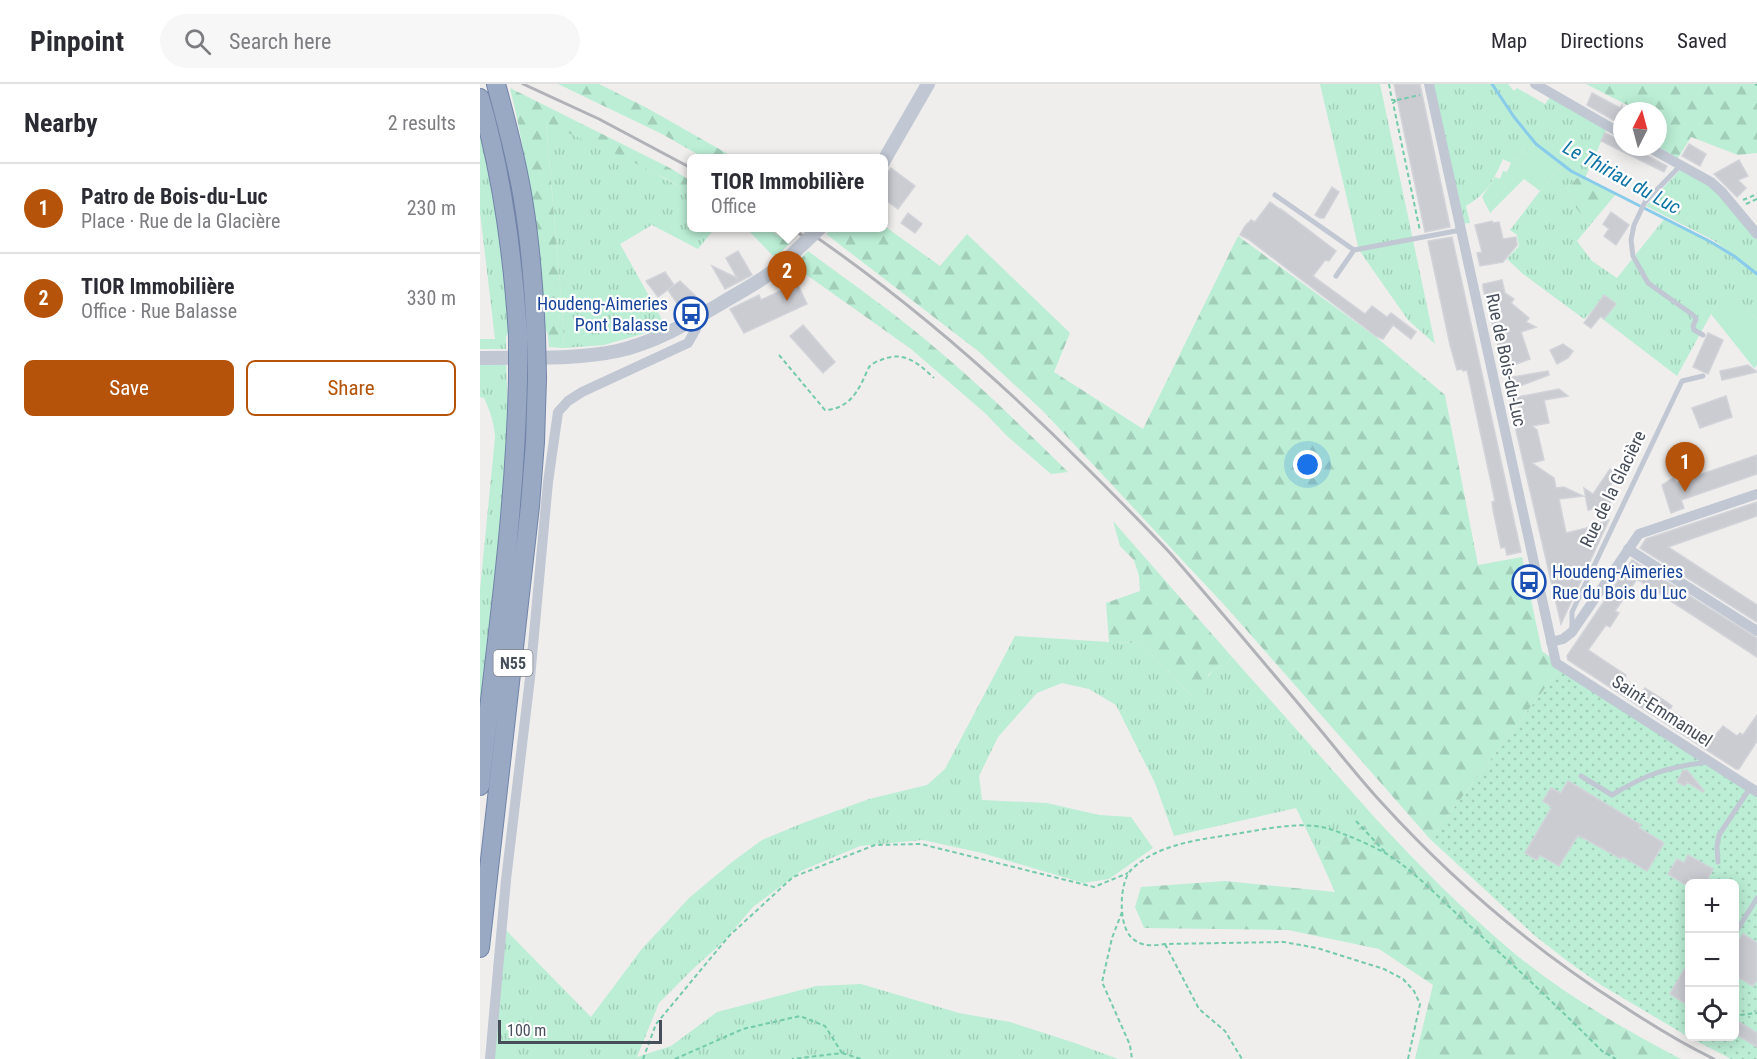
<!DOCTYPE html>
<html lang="en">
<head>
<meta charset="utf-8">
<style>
	:root { --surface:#fff; --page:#f7f7f7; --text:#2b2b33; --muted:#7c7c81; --line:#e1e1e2; --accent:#b45309 }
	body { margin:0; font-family:"Roboto Condensed",sans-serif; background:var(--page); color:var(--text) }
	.controls { position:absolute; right:18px; bottom:18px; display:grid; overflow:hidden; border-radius:9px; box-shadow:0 3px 15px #0003 }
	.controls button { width:54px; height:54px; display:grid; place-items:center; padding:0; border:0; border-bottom:2px solid var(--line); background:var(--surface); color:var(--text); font:30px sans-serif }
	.compass { position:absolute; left:1133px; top:18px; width:54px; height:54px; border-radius:50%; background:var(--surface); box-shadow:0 3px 15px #0003; rotate:6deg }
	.scale { position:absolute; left:18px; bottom:15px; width:164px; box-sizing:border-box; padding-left:6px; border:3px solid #464e5a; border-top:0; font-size:16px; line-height:21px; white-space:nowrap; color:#464e5a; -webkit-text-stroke:4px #fff; paint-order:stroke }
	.you { position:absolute; left:828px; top:381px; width:21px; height:21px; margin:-15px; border:4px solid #fff; border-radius:50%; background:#1a73e8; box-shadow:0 0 0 9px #1a73e833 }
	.badge { display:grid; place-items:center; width:39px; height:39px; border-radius:50%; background:var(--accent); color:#fff; font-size:20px; font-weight:700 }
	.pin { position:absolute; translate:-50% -50px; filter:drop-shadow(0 2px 3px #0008) }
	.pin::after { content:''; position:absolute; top:32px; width:21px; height:18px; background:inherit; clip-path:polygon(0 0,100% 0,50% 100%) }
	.popup { position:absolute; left:207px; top:70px; width:201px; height:78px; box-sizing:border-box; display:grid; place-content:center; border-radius:9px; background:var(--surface); filter:drop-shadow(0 2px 4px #0005); font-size:20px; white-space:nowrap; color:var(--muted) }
	.popup b { font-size:22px; color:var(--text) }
	.popup::after { content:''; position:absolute; left:50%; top:100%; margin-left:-12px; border:12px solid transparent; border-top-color:var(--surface) }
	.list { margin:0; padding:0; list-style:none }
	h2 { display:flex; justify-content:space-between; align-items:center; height:78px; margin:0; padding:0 24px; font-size:26px }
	h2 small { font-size:20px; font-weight:400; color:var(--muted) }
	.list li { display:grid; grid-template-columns:39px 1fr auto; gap:18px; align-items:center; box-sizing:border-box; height:90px; padding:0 24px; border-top:2px solid var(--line) }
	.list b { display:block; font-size:22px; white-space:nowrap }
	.list p { margin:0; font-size:20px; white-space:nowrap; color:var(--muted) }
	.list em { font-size:20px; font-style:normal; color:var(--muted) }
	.actions { display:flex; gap:12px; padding:18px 24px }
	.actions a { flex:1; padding:14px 0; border:2px solid var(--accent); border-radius:9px; text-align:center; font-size:21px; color:var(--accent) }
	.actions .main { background:var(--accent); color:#fff }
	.icon { flex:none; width:33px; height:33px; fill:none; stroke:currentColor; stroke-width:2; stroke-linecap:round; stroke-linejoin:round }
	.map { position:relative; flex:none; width:1277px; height:975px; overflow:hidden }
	header { display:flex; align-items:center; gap:36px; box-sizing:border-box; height:84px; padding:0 30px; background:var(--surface); border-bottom:2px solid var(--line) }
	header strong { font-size:28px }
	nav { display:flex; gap:33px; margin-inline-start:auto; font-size:21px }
	.search { width:420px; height:54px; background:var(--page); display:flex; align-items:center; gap:15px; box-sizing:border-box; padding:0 21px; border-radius:33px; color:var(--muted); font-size:22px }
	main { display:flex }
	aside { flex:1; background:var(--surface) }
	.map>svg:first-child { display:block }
	.grass { fill:url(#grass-tufts) }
	.forest { fill:url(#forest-firs) }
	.park { fill:url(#park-dots); fill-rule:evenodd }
	.garden { fill:#bbeed5 }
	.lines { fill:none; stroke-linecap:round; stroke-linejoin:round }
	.stream { stroke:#89cbea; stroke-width:3 }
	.building { fill:#caccd2; stroke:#d1d3d9; stroke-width:1.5 }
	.trunk-casing { stroke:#7184a8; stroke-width:20 }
	.path { stroke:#74cbab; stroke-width:2; stroke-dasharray:4.5 3; stroke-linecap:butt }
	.service { stroke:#c1c8d3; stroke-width:5 }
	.minor { stroke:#c1c8d3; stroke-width:10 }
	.tertiary { stroke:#c1c8d3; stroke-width:14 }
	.trunk { stroke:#99a9c4; stroke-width:18 }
	.rail { stroke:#b0b2b8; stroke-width:3 }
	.trunk-bridge-casing { stroke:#7184a8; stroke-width:20; stroke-linecap:butt }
	.tertiary-bridge { stroke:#c1c8d3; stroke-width:14 }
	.trunk-bridge { stroke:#99a9c4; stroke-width:18 }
	.labels { text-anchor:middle; stroke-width:4.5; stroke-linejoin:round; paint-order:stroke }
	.shield { fill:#fff; stroke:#7e838c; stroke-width:1.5 }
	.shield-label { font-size:16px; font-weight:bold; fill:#464e5a }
	.transit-label { font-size:18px; fill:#164399; stroke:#fff; text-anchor:end }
	.street-label { font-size:18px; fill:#464e5a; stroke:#fff }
	.water-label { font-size:20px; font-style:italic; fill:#0e74a6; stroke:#fff }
</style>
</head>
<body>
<header>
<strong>Pinpoint</strong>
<div class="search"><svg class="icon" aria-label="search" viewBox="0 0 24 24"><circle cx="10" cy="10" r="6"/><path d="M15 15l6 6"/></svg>Search here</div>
<nav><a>Map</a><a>Directions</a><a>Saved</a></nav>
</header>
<main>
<aside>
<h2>Nearby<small>2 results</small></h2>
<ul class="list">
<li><span class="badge">1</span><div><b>Patro de Bois-du-Luc</b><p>Place · Rue de la Glacière</p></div><em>230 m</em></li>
<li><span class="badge">2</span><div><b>TIOR Immobilière</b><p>Office · Rue Balasse</p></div><em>330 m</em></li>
</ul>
<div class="actions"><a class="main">Save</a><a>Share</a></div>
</aside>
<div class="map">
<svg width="1277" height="975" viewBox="0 0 1277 975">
	<defs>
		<pattern id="grass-tufts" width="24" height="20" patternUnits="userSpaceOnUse" patternTransform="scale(1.5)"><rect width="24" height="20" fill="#bbeed5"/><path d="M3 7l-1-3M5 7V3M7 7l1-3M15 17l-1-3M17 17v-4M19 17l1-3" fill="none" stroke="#a2ceb9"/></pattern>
		<pattern id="forest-firs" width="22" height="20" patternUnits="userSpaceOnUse" patternTransform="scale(1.5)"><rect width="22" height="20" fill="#bbeed5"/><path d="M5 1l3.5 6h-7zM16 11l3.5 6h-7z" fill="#a2ceb9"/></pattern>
		<pattern id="park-dots" width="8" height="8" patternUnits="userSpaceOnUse" patternTransform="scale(1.5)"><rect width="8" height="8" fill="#bbeed5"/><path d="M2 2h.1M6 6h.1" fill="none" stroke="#a2ceb9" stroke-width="1.8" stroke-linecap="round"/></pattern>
	</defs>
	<rect width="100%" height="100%" fill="#f0eeed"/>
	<path class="grass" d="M840,0H900L955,260L928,236L879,166Z
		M949,0H1028L1034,7L1037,4L1065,20L1072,11L1128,42L1105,94L1099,92L1086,105V111L1101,130L1102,137L1111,140L1097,157L1112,177L1137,194L1185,134C1218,151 1248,168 1277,190V236L1248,204L1231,230L1197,292L1112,227L1104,235L1043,190L1027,175L1039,162L1037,151L1030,146L1060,107L1083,81L1056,60L1031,79L1023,75C1013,97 1008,109 986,122L990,139L979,140Z
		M66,38C116,59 165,81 211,110V144H235L218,165L172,141L140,160L189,248L166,249L124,261L84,264L82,223Z
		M0,42L14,95L31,241L26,253V265H0V255H15L0,128Z
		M1202,84L1223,96L1246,115L1277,154V188L1233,156L1166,122Z
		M0,278H26L29,349L0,647V506L15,353C14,338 10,327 4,314L0,313Z
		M535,552L629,558L661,559L713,613L733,586L745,581L752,573L896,735L837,768L816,724L694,752L675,699L636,621L609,605L582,599L557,609L518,653L499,692L502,716L567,719L619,731L651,733L673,764L629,795L603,799L502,769L443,756L380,762L321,787L273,823L244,857L214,884L179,919L157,973L191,962L237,928L336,902L381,900L479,929L530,938L595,959L638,975H10L22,842L111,933L161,866L209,814L252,778L282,756L323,739L389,715L447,701L465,685Z"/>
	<path class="forest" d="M78,0H119L167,24L255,74H224L182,50Z
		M1106,0H1277V69L1258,71L1211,53L1198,74L1178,63V27H1151L1153,24Z
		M30,4L190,84L211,97V110L185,94L151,77L66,39L82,223L84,264L69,263L68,251L65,244C56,164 50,82 30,4Z
		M1099,92L1136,110L1111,140L1102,137L1101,130L1086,111V105Z
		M403,141L460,182L487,150L590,249L574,288L663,345L758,152L896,253L965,311L998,481L1042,473L1062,567L1082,582L950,755L748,525L563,327L498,267L346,150L353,144H403Z
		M266,144H287L310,159L295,174Z
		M328,167C370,198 413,228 453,262C500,301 544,345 588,388L571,390L527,352L506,330L431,265L314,182Z
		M633,437L752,573L745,581L733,586L728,591L726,610L713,613L661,559L629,558L626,519L660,507L659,492L654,476L640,462Z
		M896,735C938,780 981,824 1028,864C1080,908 1141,944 1201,975H935L953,901L899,865L808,846L664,844L655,823L661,803L745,797L855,808L837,768Z"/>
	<path class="park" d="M1082,582L1277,708V975H1251L1207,952L1121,901L1086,876L1054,851L950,755ZM1210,800H1254V952H1210Z"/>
	<path class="garden" d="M1056,60L1083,81L1060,107L1044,95L1010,129L1002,113L1015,93L1020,95L1023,87L1027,88L1031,79Z
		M1248,203L1277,236V281L1274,284L1231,230Z"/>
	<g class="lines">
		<path class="stream" d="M1012,0L1034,33L1056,60L1091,87L1231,158L1254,172L1277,190"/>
	</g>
	<path class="building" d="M914,0H940L970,143L945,148Z
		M1112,9L1140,24L1142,21V41L1107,21Z
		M1125,49L1142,57V63H1157L1164,70L1187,82L1184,88L1121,57Z
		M1209,60L1226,70L1220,82L1202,72Z
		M1259,76L1268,92L1258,96L1266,104L1257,113L1234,90Z
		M411,84L435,102L418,125L403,114V95Z
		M852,103L859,108L844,134H840L835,131Z
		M790,118L801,126V125L856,167L849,177L845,176L833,192L885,230L892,222L907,233L911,229L936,248L931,255L913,241L903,255L896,252L768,155L760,151L765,142L771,136L775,138Z
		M1131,128L1149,141L1136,161L1124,152L1129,145L1123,140Z
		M428,129L442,140L435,149L421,139Z
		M1012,137L1013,139L1019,138L1023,155L1036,153L1037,161L1023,178L1000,182L997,169L1002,168L995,141Z
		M972,153L1041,468L1027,471L1025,463L1021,464L1013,426L1012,418L1015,417L987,286L983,287L982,285L977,286L970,261L948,157Z
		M258,167L272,191L245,205L232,182L257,194L246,174Z
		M185,188L194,201L178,213L166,197Z
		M1022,196L1025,209L1034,215L1031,219L1049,234L1046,238L1056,243L1041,248L1050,275L1024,285L1003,204V200Z
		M200,197L223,219L202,231L197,222L198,221L188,206Z
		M317,199L327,220L264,249L250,225L279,211L281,216Z
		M1124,211L1136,220L1124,235L1121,232L1111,244L1104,239Z
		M323,241L355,278L343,289L310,252Z
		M1228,249L1243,256L1228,290L1213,283Z
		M1083,260L1093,267L1088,274L1077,280L1070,266Z
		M1268,281L1277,288L1242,296L1240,287Z
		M1068,287L1069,291L1035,304L1032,293Z
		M1079,305L1088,312L1064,316L1069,339L1052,342L1057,346L1064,376L1052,379L1074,394L1076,404L1084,403L1103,412L1079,415L1086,449L1111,443L1110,442L1129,436L1081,540L1034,338L1042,336L1037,313Z
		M1246,312L1252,333L1220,344L1212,324Z
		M1277,371V390L1201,416L1204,424L1191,429L1182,401L1193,394L1196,399Z
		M1130,385L1138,392L1130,402L1138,408L1128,422L1108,426L1104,404L1113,410Z
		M1277,418V432L1188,463L1277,521V538L1160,464L1166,455Z
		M1152,476L1277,554V573L1157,495L1135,527L1139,529L1130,543L1126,541L1108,566L1146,591L1144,596L1162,608L1165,604L1187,618L1192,622L1190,626L1233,654L1243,642L1257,652L1260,649L1263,651L1277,631V657L1259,685H1256L1088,576L1087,572Z
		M1207,686L1224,707L1223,708L1207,698L1205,702L1197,698L1203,687Z
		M1088,697L1161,741L1159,744L1184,759L1167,787L1142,772L1141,775L1098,751L1079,782L1060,771L1057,776L1045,769L1072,723L1063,717L1071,704L1081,709Z
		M1208,771L1233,785L1225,800H1218L1209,794V803L1188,790L1197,775L1204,779Z
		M1263,850L1277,859V896L1273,902L1254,891V863Z
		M1209,877V901L1206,906L1209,908V922L1190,910Z
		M1254,935L1277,949V963L1254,949Z"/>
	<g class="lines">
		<defs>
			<path id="trunk" d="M16,0C27,40 38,81 44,122C51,165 54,208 56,252
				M0,14C23,93 33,171 38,252
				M0,702C15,567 35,431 38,295
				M0,864L50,422L55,358L57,294"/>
		</defs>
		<use href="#trunk" class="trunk-casing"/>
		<path class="path" d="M909,0L912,16H917L913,19L940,147
			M1275,0L1277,1
			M917,16L940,11
			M1263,116L1277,110
			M1266,120L1277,115
			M299,271L345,326C365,325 375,313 383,296C385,292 387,287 389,283C392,280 397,277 401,276C424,266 438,279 454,294
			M876,737L905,768
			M642,828L632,854L622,898L650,961L652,975
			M685,860L719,925L745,947L762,975
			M1254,927L1260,931L1277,929
			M362,969L381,975
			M163,975L176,940L249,852L313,793L395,761L441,760L614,803L648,789
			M195,975L263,945L320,932L345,942L362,969L312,975
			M928,975L940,920L934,907L923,895L904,885L837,864L804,858L685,860C672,862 661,863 651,853C638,840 639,797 652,785C677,761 716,756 749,751C777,747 807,739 835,742C846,743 856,747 866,751C879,756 894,763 907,770C937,789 963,818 990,842C1035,882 1079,924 1122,967L1136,975"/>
		<path class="service" d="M1200,82L1165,118L1154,141L1151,156L1153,172L1168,199L1213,231L1216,235L1213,242L1214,246L1223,251
			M795,111L874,166L981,146
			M856,192L874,166
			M1092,544V528L1202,297L1223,292
			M1101,692L1132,711C1166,690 1188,683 1228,678
			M1238,778L1237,762L1239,751L1270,704
			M1254,851L1277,814"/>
		<path class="minor" d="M949,0L1076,579L1277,708
			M1055,0L1142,50
			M1168,63L1231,98L1242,108L1277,150
			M1148,465L1277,547
			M1071,558L1083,555L1092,548L1159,450L1277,410
			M10,975L26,796L50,594L68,398L78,328L88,317L102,308L208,259L216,245L217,234"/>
		<path class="tertiary" d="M403,78L448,0
			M0,274C42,273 96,276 137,267C174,259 208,239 240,220C263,206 286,195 305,177"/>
		<use href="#trunk" class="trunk"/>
		<path class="rail" d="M43,0L119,35L211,84
			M311,144L329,156
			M323,144C426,214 521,297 608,385C636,413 664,441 691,470C739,525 786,581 832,636C855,663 877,692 901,718C973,797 1051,864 1143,922C1172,941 1203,960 1234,975"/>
		<defs>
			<path id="trunk-bridge" d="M38,252V295
				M56,252L57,294"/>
		</defs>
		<use href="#trunk-bridge" class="trunk-bridge-casing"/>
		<path class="tertiary-bridge" d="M305,177L340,144"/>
		<use href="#trunk-bridge" class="trunk-bridge"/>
	</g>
	<defs>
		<symbol id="bus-ring" viewBox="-11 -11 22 22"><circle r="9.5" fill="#fff" stroke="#1a4fb4" stroke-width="1.5"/><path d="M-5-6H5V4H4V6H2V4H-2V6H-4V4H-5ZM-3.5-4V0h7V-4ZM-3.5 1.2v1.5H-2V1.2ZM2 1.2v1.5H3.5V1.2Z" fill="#1a4fb4"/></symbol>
	</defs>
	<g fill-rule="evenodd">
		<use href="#bus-ring" x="192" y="211" width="38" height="38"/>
		<use href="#bus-ring" x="1030" y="479" width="38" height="38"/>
	</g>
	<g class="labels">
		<rect class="shield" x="13.5" y="566" width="39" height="26" rx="4.5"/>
		<g class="shield-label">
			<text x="33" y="585">N55</text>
		</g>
		<g class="transit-label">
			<text x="188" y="226">Houdeng-Aimeries<tspan x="188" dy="21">Pont Balasse</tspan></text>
			<text x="1072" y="494" text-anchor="start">Houdeng-Aimeries<tspan x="1072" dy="21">Rue du Bois du Luc</tspan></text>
		</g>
		<g class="street-label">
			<text transform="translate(1026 276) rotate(78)" y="6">Rue de Bois-du-Luc</text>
			<text transform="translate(1133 405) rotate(-64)" y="6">Rue de la Glacière</text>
			<text transform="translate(1182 627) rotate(33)" y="6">Saint-Emmanuel</text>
		</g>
		<g class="water-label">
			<text transform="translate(1142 93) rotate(29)" y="7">Le Thiriau du Luc</text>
		</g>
	</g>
</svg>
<div class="controls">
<button>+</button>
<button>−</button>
<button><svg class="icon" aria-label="locate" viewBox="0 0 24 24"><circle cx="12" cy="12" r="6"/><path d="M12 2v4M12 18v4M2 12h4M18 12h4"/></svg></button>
</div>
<svg class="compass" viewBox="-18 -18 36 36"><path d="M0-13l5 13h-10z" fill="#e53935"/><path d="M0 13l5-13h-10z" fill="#7c7c81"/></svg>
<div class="scale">100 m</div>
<div class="you"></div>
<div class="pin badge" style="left:1205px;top:408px">1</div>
<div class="pin badge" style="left:307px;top:217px">2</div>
<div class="popup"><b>TIOR Immobilière</b>Office</div>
</div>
</main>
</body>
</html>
